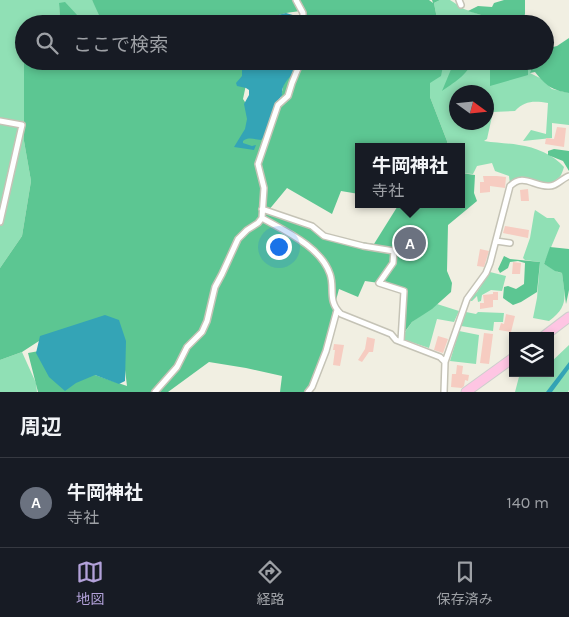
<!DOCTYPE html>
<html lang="ja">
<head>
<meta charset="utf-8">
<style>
	:root { --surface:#171b24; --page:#242831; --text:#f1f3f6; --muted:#9ea1a6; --line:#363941; --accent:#b2a1d9 }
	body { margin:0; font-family:Karla,"Noto Sans JP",sans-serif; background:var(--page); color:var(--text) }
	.controls { position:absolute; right:15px; bottom:15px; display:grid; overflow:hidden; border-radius:0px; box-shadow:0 2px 8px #0003 }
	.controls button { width:45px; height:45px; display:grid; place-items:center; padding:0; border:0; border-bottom:1px solid var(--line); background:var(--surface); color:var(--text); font:25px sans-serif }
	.compass { position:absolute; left:449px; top:85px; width:45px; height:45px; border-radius:50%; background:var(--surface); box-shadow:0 2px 8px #0003; rotate:105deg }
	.you { position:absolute; left:278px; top:246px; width:18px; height:18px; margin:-12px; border:4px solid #fff; border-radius:50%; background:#1a73e8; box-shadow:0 0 0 8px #1a73e833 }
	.badge { display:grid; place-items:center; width:32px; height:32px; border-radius:50%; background:var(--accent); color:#fff; font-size:16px; font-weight:700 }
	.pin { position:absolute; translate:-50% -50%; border:2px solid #fff; box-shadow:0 1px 5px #0006 }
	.popup { position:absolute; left:355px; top:143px; width:110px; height:65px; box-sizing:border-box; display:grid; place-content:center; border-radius:0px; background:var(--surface); filter:drop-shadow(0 1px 4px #0005); font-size:16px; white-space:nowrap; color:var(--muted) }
	.popup b { font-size:19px; color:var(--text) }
	.popup::after { content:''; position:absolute; left:50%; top:100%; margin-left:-10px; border:10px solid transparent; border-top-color:var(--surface) }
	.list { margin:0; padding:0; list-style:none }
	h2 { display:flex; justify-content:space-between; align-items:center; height:65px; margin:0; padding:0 20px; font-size:21px }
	h2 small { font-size:16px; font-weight:400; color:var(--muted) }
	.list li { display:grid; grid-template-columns:32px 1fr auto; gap:15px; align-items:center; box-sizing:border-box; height:90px; padding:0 20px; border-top:1px solid var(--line) }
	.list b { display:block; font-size:19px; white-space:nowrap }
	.list p { margin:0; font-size:16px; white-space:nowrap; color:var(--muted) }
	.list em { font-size:16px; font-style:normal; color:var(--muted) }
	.icon { flex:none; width:28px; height:28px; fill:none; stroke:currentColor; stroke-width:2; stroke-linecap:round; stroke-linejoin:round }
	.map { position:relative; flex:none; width:569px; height:392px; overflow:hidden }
	.search { position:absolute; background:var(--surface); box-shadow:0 2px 8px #0003; left:15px; right:15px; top:15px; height:55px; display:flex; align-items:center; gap:12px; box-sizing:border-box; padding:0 18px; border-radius:28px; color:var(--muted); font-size:19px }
	.sheet { height:155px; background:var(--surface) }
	nav { display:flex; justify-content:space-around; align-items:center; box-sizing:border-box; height:70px; border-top:1px solid var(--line); background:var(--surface); font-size:14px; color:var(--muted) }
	nav a { display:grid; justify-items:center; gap:2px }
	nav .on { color:var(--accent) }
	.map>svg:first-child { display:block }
	.green { fill:#90e0b5; fill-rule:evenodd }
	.forest { fill:#5cc692 }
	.water { fill:#34a4b6 }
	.building { fill:#f6ccc1 }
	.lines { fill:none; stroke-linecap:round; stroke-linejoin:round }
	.street-casing { stroke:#c5c3b6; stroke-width:8 }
	.primary-casing { stroke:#cececd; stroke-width:11 }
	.street { stroke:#fff; stroke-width:5 }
	.primary { stroke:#fec5e3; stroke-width:9 }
</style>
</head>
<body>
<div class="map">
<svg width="569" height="392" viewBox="0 0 569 392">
	<rect width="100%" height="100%" fill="#f1efe2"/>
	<path class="green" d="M0,0H92L100,15L94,24H82L78,16L59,3L60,21L58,24H24V61H31L24,141L31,181L22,236L0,268Z
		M440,0H450L464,9L481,15H493L523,20L524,24H438L434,3Z
		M442,61H531L530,73L540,78L552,89L569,93V125L552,123V138L523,141L531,130L546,134L548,103C535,101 525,100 515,111L493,112L487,139L484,141C496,143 508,143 519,145C535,147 554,155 564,167C562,173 561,177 556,180L555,185L546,186L520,178L510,184L509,176L495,171L492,163L477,166L473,174L461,173V147H448L447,141L430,97V82ZM456,92H486V122H456Z
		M535,210L547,218H554L560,226L544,264L558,272L562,273C565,297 569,306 549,321L533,318L537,298L540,262L525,260L523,258L530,238L534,214Z
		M490,272L506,276L502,291L491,290L482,295L481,301L478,302L477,296L472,301H470L472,295L477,292Z
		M437,304L459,311L454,322L437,319L429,348L405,340V332L412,322Z
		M466,312L476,314L478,312L504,313L503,322H494L493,331L461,326Z
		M459,331L479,335L476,364L450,361Z
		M569,345V390L568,392H515L520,373H550V363Z
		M22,352L36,383L37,392H0V360Z"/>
	<path class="forest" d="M92,0H295L300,11L286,13L245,24H94L99,15Z
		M296,0H429L433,3L432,0H440L434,3L438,24H304Z
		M504,0H525V14L523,20L493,15H481L468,11L478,6L492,7L494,3Z
		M65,2L78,16L82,24H59L60,21L59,3Z
		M569,38V93C552,90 546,86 535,72L530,73L532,61H545V49L557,46Z
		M24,61H251L243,99L249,108L248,117L280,101L284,82L296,61H444L441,76L430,83V97L447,141L448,147H359V194L341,191L332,214L287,188L268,211L312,226L327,237L374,244L399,204H461V173L475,175L474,193L477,201L448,225L447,271L452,283L451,292L432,309L412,322L401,337L404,291L379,283L365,281L358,297L339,289L332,315L330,333L326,351L308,392H280L282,376L246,368L209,362L168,392H38L28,353L39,351L95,375L127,386L124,362L39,341L22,352L0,360V268L22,236L31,181L24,141Z
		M456,61H472C468,75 453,83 442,91L452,67Z
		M490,61H528V75L490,86Z
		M554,149L569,151V171L563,161L548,155V151Z
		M550,247L569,249V290L566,304L562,273L555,271L544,264Z
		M504,256L510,259L540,262L537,292L521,302L513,305L503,298L504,287L508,286L516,289L524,284L525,263L518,261L510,262L508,268L500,273L498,269Z"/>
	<path class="water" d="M286,13L303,18V24L245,23Z
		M252,61H300C298,65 296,69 293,73C288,79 281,86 282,95C274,106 277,107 274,118C272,125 266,135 261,140C254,139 248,137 243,141V143L252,146L256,145L254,150L234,147L245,129L247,119L244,104L249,95V90L246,88L237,86L236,83L242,76V69Z
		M105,315L119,320L126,341L125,381L119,384L95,375L76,383L65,391L49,377L36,353L40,336Z
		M569,362V369L552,392H546Z"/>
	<path class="building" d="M557,127L566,128L564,147L545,144L546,138L554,139Z
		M483,176H497L506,177L505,188L490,186V192L480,193V182H484Z
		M528,189L529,201H521L520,190Z
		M505,226L529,230L528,238L503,233Z
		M408,237L416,239L413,249L405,247Z
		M480,249L489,251L484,267L477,266Z
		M513,262L521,263L520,274H512Z
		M493,292H498V300H493V307L480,309V303H484L483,295L493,294Z
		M506,314L515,316L511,332L499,330L501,323L504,324Z
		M484,333L493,334L489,364L480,363Z
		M438,336L448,339L443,353L434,350Z
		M367,337L375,339L373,352H369L362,362L358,360L365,349Z
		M334,344L344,345L340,366L333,365L335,350H333Z
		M457,365L463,366L462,374L469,375L468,381L465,380L464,386L462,388L451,387L452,374H456Z"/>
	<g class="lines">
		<defs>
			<path id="street" d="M296,0L303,13V24
				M459,0L461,5
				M0,121L22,125L0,222
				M262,209L312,226L324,236L363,246L394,251L393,263L379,283L404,291L401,341
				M262,218C285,231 321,247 330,274C335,288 327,301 341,314L391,334L396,340L440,357L445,362L444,392
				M496,241L510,243
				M445,362L467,299L486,273L490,263L510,186C523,173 533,186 548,186C556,187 561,179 569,176
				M155,392L177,367L187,347L202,332L207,321L215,287L222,274L238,239L247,230L258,223L262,218L264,188L258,164L278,105L288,96L292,83L301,61
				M308,392L312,387L326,351L337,310"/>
			<path id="primary" d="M544,336L569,317
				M466,392L513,358"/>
		</defs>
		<use href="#street" class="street-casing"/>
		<use href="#primary" class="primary-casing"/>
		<use href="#street" class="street"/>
		<use href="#primary" class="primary"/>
	</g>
</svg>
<div class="controls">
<button><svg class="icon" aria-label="layers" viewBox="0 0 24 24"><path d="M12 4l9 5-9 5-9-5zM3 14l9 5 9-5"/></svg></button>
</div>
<svg class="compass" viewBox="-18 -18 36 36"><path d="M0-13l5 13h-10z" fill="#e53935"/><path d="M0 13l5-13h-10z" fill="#9ea1a6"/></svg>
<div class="you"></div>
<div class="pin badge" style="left:410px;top:243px;background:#6b7280">A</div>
<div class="popup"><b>牛岡神社</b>寺社</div>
<div class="search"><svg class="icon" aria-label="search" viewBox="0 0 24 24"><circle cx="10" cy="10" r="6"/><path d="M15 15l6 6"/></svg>ここで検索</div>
</div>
<section class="sheet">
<h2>周辺<small></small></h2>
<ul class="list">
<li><span class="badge" style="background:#6b7280">A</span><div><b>牛岡神社</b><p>寺社</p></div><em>140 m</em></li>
</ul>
</section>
<nav>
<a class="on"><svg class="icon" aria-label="map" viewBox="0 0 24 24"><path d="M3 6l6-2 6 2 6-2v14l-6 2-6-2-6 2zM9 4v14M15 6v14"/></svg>地図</a>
<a><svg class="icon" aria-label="directions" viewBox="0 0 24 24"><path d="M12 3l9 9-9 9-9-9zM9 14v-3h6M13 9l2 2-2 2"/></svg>経路</a>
<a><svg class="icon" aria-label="saved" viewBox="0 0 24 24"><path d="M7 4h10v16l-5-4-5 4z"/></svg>保存済み</a>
</nav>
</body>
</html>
